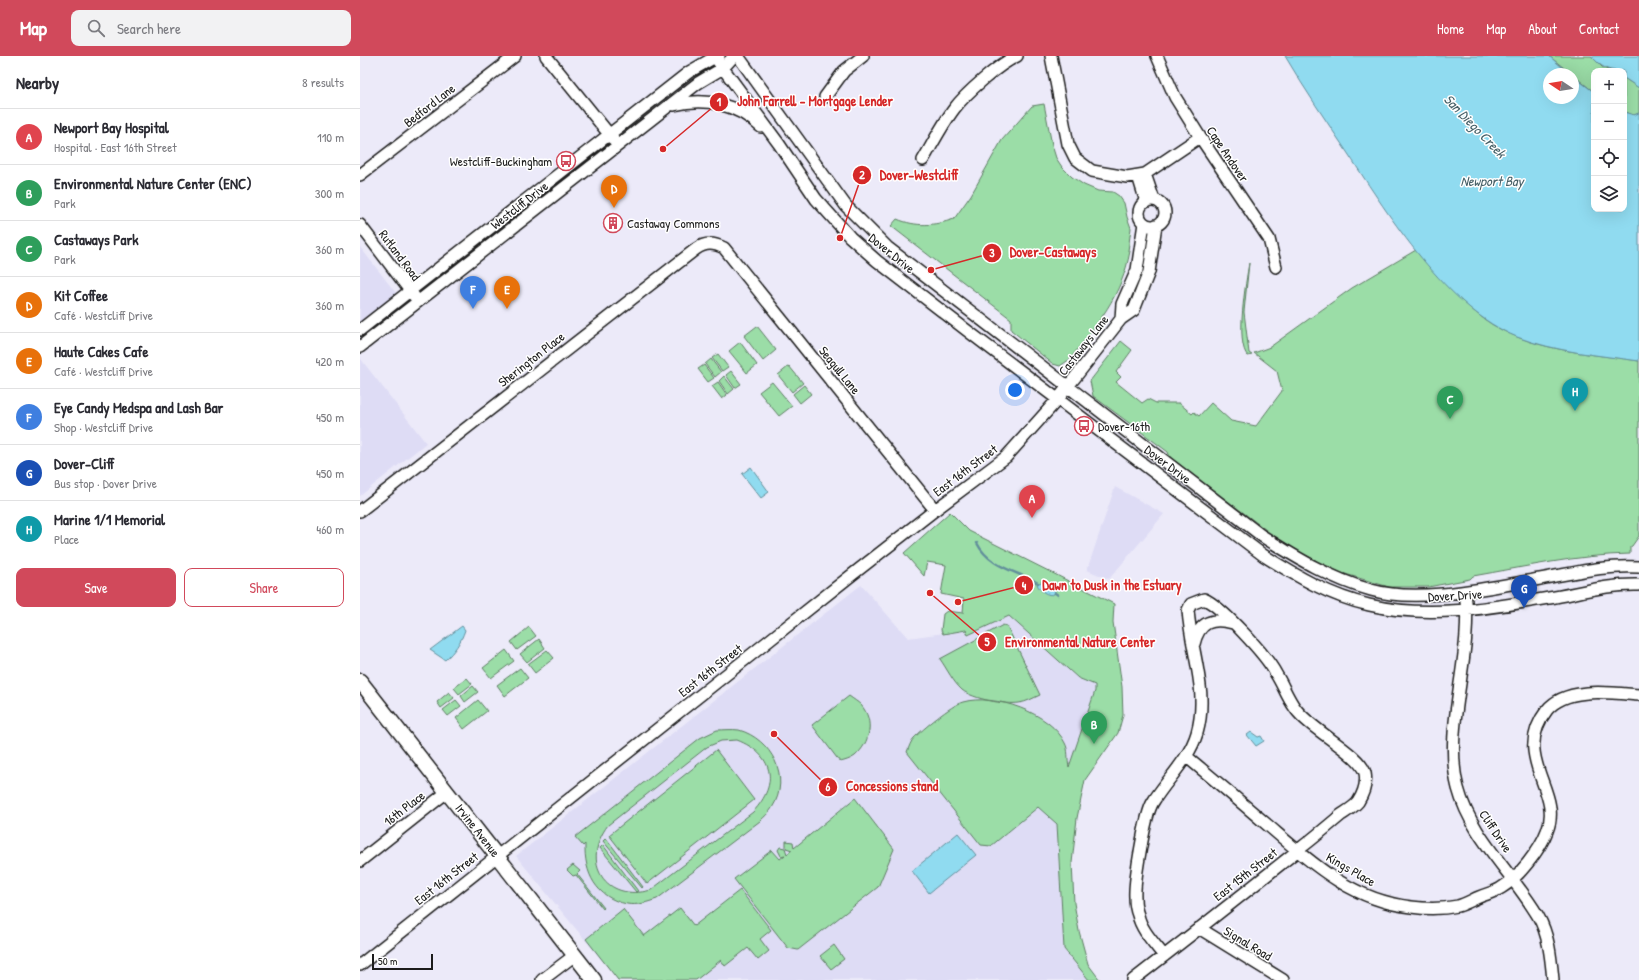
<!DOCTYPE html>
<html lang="en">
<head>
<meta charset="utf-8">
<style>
	:root { --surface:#fff; --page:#f2f2f3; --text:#2b2b33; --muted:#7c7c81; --line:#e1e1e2; --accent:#d1495b }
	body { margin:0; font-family:"Patrick Hand",sans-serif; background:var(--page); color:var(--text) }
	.controls { position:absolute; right:12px; top:12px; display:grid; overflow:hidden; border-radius:8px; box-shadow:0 4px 16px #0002 }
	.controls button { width:36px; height:36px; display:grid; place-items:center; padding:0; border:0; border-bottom:1px solid var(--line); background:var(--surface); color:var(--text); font:20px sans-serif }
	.compass { position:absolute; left:1183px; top:12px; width:36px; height:36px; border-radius:50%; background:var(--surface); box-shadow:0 4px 16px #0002; rotate:282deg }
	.scale { position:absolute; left:12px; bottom:10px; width:61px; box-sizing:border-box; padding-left:4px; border:2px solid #1c1c1c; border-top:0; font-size:11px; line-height:14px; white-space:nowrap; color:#1c1c1c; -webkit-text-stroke:3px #fff; paint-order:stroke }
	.you { position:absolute; left:655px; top:334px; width:14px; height:14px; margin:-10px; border:3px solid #fff; border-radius:50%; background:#1a73e8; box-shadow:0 0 0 6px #1a73e833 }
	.badge { display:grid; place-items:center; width:26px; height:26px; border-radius:50%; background:var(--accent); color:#fff; font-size:13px; font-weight:700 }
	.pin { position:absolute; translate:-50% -33px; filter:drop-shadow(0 1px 2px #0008) }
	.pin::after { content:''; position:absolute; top:21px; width:14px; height:12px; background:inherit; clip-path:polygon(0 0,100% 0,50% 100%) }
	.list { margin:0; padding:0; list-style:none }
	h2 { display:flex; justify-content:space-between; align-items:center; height:52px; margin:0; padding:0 16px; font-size:17px }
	h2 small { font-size:13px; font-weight:400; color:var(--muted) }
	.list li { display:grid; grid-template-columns:26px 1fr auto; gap:12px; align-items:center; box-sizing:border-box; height:56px; padding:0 16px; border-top:1px solid var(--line) }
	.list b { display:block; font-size:15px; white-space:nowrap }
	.list p { margin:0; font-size:13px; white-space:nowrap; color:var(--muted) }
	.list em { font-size:13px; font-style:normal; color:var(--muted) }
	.actions { display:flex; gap:8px; padding:12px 16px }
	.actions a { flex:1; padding:9px 0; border:1px solid var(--accent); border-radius:8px; text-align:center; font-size:14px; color:var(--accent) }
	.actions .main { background:var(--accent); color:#fff }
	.icon { flex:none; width:22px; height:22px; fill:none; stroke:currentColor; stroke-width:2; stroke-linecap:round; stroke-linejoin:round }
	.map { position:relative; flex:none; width:1279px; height:924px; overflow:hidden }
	header { display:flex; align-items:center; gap:24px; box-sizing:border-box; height:56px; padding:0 20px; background:var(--accent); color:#fff }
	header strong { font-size:19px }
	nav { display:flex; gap:22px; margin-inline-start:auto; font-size:14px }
	.search { width:280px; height:36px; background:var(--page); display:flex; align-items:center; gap:10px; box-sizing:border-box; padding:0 14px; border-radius:8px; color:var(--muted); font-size:15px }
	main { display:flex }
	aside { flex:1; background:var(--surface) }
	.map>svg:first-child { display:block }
	.built { fill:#dedcf5 }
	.green { fill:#9bdda7; stroke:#5c7c62; fill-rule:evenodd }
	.water { fill:#90dbf0; stroke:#628f9b }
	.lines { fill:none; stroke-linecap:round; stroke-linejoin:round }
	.stream { stroke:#628f9b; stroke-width:2.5 }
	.minor-casing { stroke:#1c1c1c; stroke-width:14 }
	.major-casing { stroke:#1c1c1c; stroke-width:17 }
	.minor { stroke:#fff; stroke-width:11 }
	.major { stroke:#fff; stroke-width:14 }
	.labels { text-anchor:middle; stroke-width:3; stroke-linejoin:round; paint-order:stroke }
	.street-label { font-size:13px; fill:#1c1c1c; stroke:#fff }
	.poi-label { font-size:13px; fill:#1c1c1c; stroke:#fff; text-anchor:start }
	.water-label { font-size:14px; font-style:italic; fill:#455f66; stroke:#fff }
	.leader { fill:none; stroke:#d62828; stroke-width:1.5 }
	.callout-dot { fill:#d62828; stroke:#fff; stroke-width:1.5 }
	.mark-label { font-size:12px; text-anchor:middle; font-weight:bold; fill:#fff }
	.callout-label { font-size:14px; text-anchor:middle; font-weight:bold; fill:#d62828; stroke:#fff; stroke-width:3; stroke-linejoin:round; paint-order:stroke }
</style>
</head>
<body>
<header>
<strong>Map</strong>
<div class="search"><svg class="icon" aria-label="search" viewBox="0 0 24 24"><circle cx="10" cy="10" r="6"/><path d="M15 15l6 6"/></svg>Search here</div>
<nav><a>Home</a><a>Map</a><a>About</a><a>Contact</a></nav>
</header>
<main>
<aside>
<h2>Nearby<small>8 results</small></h2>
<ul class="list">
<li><span class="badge" style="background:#e0444e">A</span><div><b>Newport Bay Hospital</b><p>Hospital · East 16th Street</p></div><em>110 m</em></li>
<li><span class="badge" style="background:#2e9e5b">B</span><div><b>Environmental Nature Center (ENC)</b><p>Park</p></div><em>300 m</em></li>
<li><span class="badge" style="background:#2e9e5b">C</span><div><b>Castaways Park</b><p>Park</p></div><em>360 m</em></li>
<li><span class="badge" style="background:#e8710a">D</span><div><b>Kit Coffee</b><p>Café · Westcliff Drive</p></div><em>360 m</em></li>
<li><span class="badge" style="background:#e8710a">E</span><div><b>Haute Cakes Cafe</b><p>Café · Westcliff Drive</p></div><em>420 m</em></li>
<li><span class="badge" style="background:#3f7fe0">F</span><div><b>Eye Candy Medspa and Lash Bar</b><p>Shop · Westcliff Drive</p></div><em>450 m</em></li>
<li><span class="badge" style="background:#1a4fb4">G</span><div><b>Dover-Cliff</b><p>Bus stop · Dover Drive</p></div><em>450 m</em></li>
<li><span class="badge" style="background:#0f9aa8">H</span><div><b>Marine 1/1 Memorial</b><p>Place</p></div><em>460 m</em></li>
</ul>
<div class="actions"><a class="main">Save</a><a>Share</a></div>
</aside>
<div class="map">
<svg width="1279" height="924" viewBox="0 0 1279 924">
	<rect width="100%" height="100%" fill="#eceaf9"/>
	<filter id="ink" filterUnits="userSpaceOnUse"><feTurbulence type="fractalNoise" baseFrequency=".025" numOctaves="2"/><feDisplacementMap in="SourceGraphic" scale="8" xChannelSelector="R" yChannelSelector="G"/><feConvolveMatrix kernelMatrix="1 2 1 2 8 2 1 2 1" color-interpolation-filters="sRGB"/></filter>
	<g filter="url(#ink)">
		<path class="built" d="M0,191L39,241L0,269Z
			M0,302L66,387L0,440Z
			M755,431L804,458L749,523L727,514Z
			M501,529L548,582L606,574L608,579L649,560L718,622L735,628V635L709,712L698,768L697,785L704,893L729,924H258L156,800Z"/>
		<path class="green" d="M1189,0H1231L1242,11L1250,15H1234V36Z
			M1264,22L1279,32V57L1274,59L1264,56Z
			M684,48L692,89L696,102L702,111L712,121L724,129L738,135L753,136L759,140L764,147L767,161L771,172L768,195H770C762,240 737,268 710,303L700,310L693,308L651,274V263L531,170L537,163C556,171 574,170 594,163L611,139L642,84L672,50Z
			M1056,194C1077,218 1098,244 1124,263C1168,295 1228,297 1279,305V480L1272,490L1270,491V498C1217,499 1165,511 1113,520L1110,523L1068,531H1029L982,517L941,497L910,477L810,401L808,396L733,340L730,325L761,285L772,294L756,316L761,321L756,326L782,347L788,343L796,347H819L832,358L834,356L839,360L851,347L871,365L896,370L922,335L917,315L894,297L910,291L992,232Z
			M889,207L884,256L889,297L892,299L888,300C875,288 886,225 889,207Z
			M397,270L416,294L403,305L384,280Z
			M380,286L397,309L387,317L369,295Z
			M358,298L368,311L362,315L352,302Z
			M351,303L361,316L355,321L345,308Z
			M344,309L354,322L348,326L338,313Z
			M429,310L443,327L432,336L418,319Z
			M371,315L381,328L375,332L366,319Z
			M364,320L374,333L368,338L359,325Z
			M358,326L367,339L362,343L352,330Z
			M412,326L432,350L419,360L399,336Z
			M444,329L451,338L440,347L433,338Z
			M590,456L609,475L754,548L753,566L762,631L763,659L758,677L725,724L717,762L712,807L714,847L719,875L728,908L740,924H729L704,893L697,768L678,751L631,790L621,789L547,696C549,691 551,685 554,682C563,673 591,649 603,646C634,637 691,657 705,687C709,694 707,703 709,711L735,635V629L718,622L649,560L608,579L606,574L583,578L581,574L583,558L587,555L603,557L604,543L581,538L586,509L567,506L564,520L544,497Z
			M643,569L647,570L680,639C673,642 667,646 659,647C645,649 613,643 602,634C593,626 587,613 580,603Z
			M169,571L176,580L157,594L151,586Z
			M179,583L185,592L167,606L160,598Z
			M146,594L154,605L131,622L123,612Z
			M187,594L194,602L175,617L168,608Z
			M160,612L168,622L145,640L137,629Z
			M107,622L112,628L99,638L94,632Z
			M113,630L118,636L105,646L101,640Z
			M89,636L94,642L81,652L77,646Z
			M489,640C493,643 498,646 501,649C515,665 510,687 495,700C491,703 485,705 480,706L452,669Z
			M96,644L101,650L88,660L83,654Z
			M118,644L127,655L104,673L96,662Z
			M357,674C364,674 372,673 379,674C411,683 432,721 412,752C409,757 404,761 400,765L297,843C288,846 277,850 267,848C236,842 224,817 225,788L223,790L215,781L340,682ZM377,684C413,698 420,727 393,756L291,834C245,847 220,806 248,769L347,691L361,685Z
			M356,694L394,744L287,828L249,779Z
			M495,742L534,793L518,831L438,894L428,892L374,823L412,794L420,803L425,799L421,800L418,794L420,791L425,792L427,798L432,794L426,792V785L433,786L434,792Z
			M246,782L283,831L282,832L243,785Z
			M243,789L278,835L276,836L240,792Z
			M213,809L220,815L217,818L244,852L243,853L216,819L213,820L207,814Z
			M380,834L411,874L400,883L409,895L398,904L388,892L365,910L361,904L336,924H258L226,883L263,853L284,880L320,852L334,870Z
			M474,889L484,903L471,913L460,900Z"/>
		<path class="water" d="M925,0H1189L1210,18H1189V42H1213V20L1234,36V153H1264V56L1274,59L1279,57V305C1238,299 1196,296 1157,281C1087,253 1029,160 989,99C967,66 945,34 925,0Z
			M1231,0H1279V32L1264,22V15C1246,15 1243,12 1231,0Z
			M391,411L409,436L401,442L382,418Z
			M681,526L693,529L695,535L694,538C688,541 679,534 677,528Z
			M102,570L105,574C101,586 94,596 85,604L70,594Z
			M891,676L898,681L901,680L904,685L896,690L887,679Z
			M598,777L616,799L569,837L552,815Z"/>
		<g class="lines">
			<path class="stream" d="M617,487C629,511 656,515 678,527
				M695,537L698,539"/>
			<defs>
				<path id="minor" d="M186,0L253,83
					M354,0L419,88L456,143L490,181L517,205L609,276L903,499C936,520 970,540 1009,549C1068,563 1131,552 1189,542C1219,537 1248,528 1279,529
					M378,0L486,150L527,191L902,480C937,502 971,523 1011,534C1060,548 1129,531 1180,523C1215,517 1242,509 1279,511
					M691,0L708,88L715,102L732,115L767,121L785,118L840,81
					M797,0L815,41L840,81L909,183L916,211
					M465,41L484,15L503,0
					M314,49C346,41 377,48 401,71
					M563,104C573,87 582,69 594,53C606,37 639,8 657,0
					M785,118L794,144
					M0,119L155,0
					M778,120L786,146
					M779 157a13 13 0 1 1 26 0a13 13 0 1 1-26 0Z
					M0,169L54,240
					M761,263L762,248L777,214L784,167
					M0,274L329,16L355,1L359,0
					M0,291L338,27L363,12L374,0
					M0,455L336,193C346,186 354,187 364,192L575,454
					M1105,536C1114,599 1082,672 1098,732C1111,781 1152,816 1178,860C1189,879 1191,902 1193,924
					M834,588C839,566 852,561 873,567
					M827,701C855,724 883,748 911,772C954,809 992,844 1051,851C1066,853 1083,853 1098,850C1105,848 1112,844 1119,841C1126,838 1135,836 1141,832C1158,822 1180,794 1187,775C1204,735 1150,702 1187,654C1206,630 1252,637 1279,639
					M0,805L87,736
					M839,872L923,924
					M0,909L493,518L575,454L646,401L698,343L761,263L774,254L789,216L796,169
					M182,924L215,899
					M773,924C830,880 886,836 942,791C955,781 968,770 981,759C987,755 994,751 998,746C1003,738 1007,727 1005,717C1000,698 949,673 935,652C927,641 923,629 916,618C907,600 861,550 844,543L831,548L828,554C831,597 849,635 837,677C829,704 807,723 793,746C785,758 774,826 775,841C775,847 776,854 778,859C781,874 795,888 804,900"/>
				<path id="major" d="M0,625L234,924"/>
			</defs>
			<use href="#minor" class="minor-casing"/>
			<use href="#major" class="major-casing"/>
			<use href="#minor" class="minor"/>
			<use href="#major" class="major"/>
		</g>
	</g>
	<defs>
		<symbol id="bus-ring" viewBox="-11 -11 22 22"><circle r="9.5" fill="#fff" stroke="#d1495b" stroke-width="1.5"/><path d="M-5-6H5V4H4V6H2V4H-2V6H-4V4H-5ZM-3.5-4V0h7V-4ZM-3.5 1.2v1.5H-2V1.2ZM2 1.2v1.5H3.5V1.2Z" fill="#d1495b"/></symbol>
		<symbol id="building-ring" viewBox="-11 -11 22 22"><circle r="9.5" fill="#fff" stroke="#d1495b" stroke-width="1.5"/><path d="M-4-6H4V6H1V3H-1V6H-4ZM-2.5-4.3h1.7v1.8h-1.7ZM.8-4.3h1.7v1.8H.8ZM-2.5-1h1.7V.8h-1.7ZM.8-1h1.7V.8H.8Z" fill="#d1495b"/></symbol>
	</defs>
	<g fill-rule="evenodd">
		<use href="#bus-ring" x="195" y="94" width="22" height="22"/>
		<use href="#building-ring" x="242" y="156" width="22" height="22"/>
		<use href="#bus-ring" x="713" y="359" width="22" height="22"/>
	</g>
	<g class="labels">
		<g class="street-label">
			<text transform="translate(69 49) rotate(-38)" y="5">Bedford Lane</text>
			<text transform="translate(868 98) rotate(56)" y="5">Cape Andover</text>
			<text transform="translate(159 149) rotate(-38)" y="5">Westcliff Drive</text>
			<text transform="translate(532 197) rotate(39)" y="5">Dover Drive</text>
			<text transform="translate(40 199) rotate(53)" y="5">Rutland Road</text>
			<text transform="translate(723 289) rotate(-52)" y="5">Castaways Lane</text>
			<text transform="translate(171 303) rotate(-38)" y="5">Sherington Place</text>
			<text transform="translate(480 314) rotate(51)" y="5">Seagull Lane</text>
			<text transform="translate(808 408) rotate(37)" y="5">Dover Drive</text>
			<text transform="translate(605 414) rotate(-37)" y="5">East 16th Street</text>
			<text transform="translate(1095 539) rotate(-3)" y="5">Dover Drive</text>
			<text transform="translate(350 614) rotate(-38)" y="5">East 16th Street</text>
			<text transform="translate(44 752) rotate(-38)" y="5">16th Place</text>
			<text transform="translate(118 774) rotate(52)" y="5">Irvine Avenue</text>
			<text transform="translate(1136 775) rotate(56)" y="5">Cliff Drive</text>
			<text transform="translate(991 813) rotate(30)" y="5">Kings Place</text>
			<text transform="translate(885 818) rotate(-38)" y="5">East 15th Street</text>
			<text transform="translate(86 822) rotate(-38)" y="5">East 16th Street</text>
			<text transform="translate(888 887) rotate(31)" y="5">Signal Road</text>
		</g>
		<g class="poi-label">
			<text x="192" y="110" text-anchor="end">Westcliff-Buckingham</text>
			<text x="267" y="172">Castaway Commons</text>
			<text x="738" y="375">Dover-16th</text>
		</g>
		<g class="water-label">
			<text transform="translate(1115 70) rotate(46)" y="5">San Diego Creek</text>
			<text x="1132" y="130">Newport Bay</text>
		</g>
	</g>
	<path class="leader" d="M303 93L359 46M480 182L502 119M571 214L632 197M598 546L664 529M570 537L627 586M414 678L468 731"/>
	<g class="callout-dot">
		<circle cx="303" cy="93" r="4"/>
		<circle cx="480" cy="182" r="4"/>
		<circle cx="571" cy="214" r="4"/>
		<circle cx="598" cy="546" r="4"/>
		<circle cx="570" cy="537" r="4"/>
		<circle cx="414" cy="678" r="4"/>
		<circle cx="359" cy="46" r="10"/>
		<circle cx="502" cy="119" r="10"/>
		<circle cx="632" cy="197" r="10"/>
		<circle cx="664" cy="529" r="10"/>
		<circle cx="627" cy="586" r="10"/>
		<circle cx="468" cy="731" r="10"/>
	</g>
	<g class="mark-label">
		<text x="359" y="50">1</text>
		<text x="502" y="123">2</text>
		<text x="632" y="201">3</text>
		<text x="664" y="534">4</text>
		<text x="627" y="590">5</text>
		<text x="468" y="735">6</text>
	</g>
	<g class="callout-label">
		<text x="455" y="50">John Farrell - Mortgage Lender</text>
		<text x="559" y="124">Dover-Westcliff</text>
		<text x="693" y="201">Dover-Castaways</text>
		<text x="752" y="534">Dawn to Dusk in the Estuary</text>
		<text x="720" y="591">Environmental Nature Center</text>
		<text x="532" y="735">Concessions stand</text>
	</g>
</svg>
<div class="controls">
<button>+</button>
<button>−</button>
<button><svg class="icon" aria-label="locate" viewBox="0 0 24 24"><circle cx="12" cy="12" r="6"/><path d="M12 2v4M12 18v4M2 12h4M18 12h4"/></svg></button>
<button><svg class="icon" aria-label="layers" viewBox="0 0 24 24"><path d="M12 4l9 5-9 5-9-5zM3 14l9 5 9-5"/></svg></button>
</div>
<svg class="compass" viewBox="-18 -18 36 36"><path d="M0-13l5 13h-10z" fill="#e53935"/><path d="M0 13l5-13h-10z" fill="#7c7c81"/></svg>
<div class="scale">50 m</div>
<div class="you"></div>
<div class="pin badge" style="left:672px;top:462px;background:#e0444e">A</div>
<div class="pin badge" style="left:734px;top:688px;background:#2e9e5b">B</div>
<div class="pin badge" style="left:1090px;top:363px;background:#2e9e5b">C</div>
<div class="pin badge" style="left:254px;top:152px;background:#e8710a">D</div>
<div class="pin badge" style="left:147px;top:253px;background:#e8710a">E</div>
<div class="pin badge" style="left:113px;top:253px;background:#3f7fe0">F</div>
<div class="pin badge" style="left:1164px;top:552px;background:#1a4fb4">G</div>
<div class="pin badge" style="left:1215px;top:355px;background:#0f9aa8">H</div>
</div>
</main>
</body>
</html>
